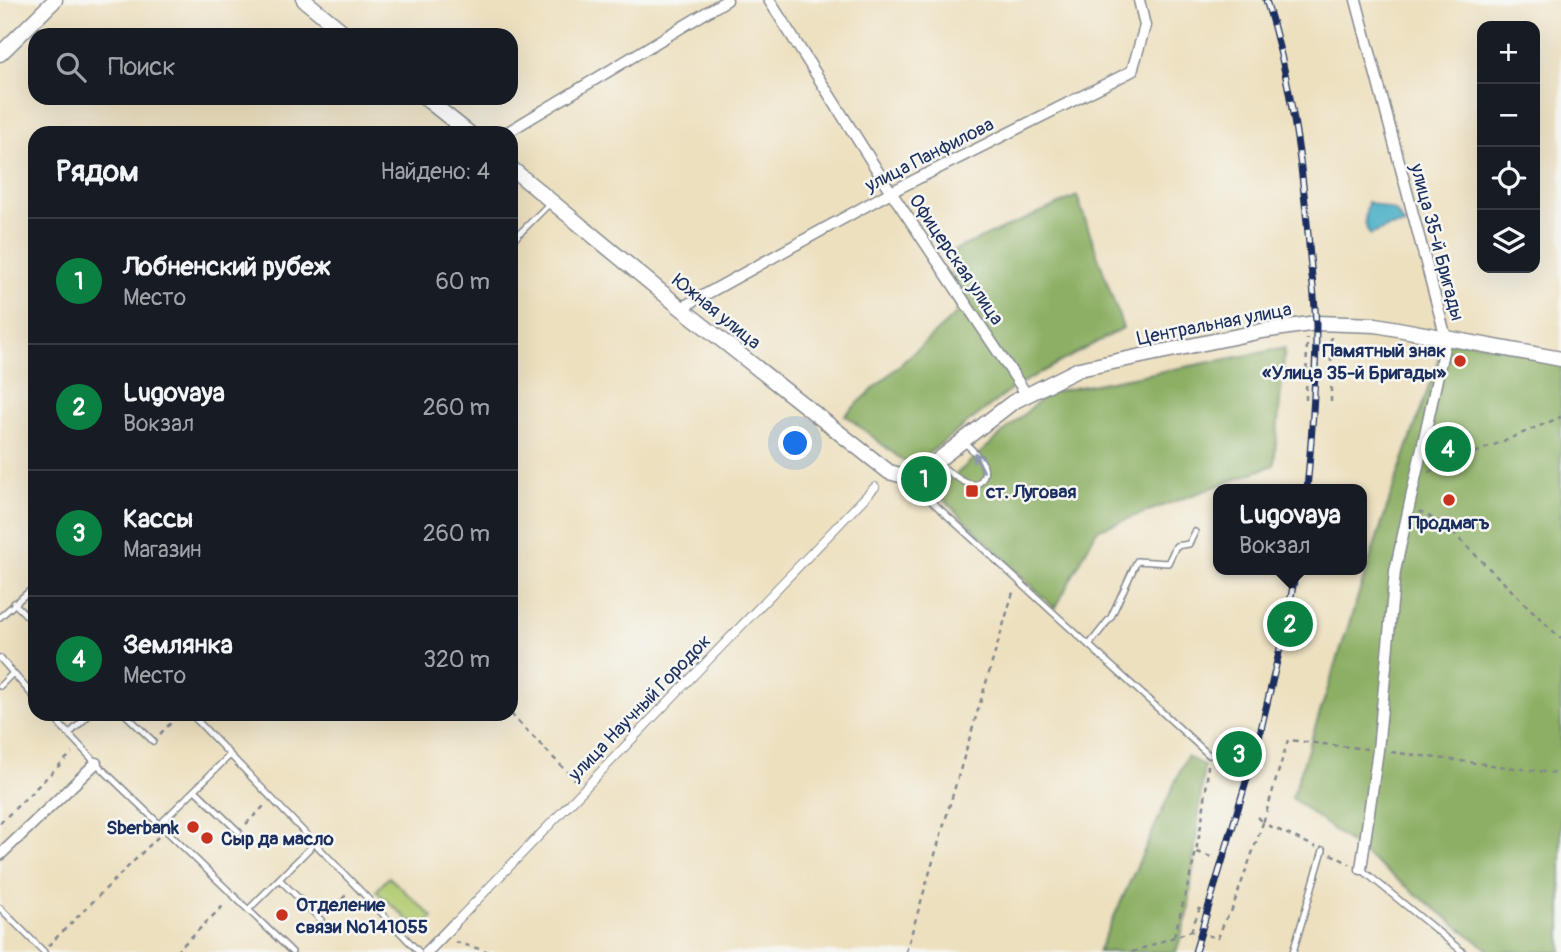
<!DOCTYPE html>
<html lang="ru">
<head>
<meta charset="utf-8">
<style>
	:root { --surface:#171b24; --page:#242831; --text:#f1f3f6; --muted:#9ea1a6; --line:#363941; --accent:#0b8043 }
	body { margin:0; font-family:Pangolin,sans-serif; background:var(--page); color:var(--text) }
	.controls { position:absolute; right:21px; top:21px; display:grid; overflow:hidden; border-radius:14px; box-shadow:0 7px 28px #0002 }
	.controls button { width:63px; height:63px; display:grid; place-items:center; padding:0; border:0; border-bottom:2px solid var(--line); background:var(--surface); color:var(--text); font:35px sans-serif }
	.you { position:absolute; left:796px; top:444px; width:24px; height:24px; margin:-18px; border:5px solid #fff; border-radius:50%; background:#1a73e8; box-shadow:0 0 0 10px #1a73e833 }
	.badge { display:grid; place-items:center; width:46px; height:46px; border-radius:50%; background:var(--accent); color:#fff; font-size:23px; font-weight:700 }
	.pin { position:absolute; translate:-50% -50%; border:4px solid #fff; box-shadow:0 2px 7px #0006 }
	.popup { position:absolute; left:1213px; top:484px; width:154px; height:91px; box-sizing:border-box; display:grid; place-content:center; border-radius:14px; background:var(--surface); filter:drop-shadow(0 2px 5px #0005); font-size:23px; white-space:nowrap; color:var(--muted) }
	.popup b { font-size:26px; color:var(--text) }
	.popup::after { content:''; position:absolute; left:50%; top:100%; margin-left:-14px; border:14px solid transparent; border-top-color:var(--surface) }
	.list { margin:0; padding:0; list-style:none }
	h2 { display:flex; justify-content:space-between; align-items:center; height:91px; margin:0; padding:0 28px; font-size:30px }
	h2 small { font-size:23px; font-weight:400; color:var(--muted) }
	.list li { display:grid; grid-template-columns:46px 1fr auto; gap:21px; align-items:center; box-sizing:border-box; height:126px; padding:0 28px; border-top:2px solid var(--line) }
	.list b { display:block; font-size:26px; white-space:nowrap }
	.list p { margin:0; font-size:23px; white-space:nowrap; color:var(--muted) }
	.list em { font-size:23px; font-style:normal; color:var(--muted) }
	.icon { flex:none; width:38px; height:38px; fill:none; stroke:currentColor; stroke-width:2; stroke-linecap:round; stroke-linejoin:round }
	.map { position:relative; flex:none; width:1561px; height:952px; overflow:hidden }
	.search { position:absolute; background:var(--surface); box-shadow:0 7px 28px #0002; left:28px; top:28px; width:490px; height:77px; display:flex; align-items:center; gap:18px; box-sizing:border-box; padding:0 24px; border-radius:21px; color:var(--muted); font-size:26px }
	.panel { position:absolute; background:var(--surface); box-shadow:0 7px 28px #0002; left:28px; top:126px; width:490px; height:595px; border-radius:21px }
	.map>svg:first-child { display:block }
	.green { fill:#b1cb71; stroke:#667d68; stroke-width:2 }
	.forest { fill:#8caf63; stroke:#546f60; stroke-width:2 }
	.water { fill:#46aec5; stroke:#306e92; stroke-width:2 }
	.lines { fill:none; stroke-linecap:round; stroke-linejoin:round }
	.service-casing { stroke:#84888e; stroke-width:8 }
	.pedestrian-casing { stroke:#84888e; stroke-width:10 }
	.minor-casing { stroke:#84888e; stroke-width:13 }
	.tertiary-casing { stroke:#84888e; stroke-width:17 }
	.path { stroke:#84888e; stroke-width:2.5; stroke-dasharray:5 5; stroke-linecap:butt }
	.service { stroke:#fff; stroke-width:5 }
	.pedestrian { stroke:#fff; stroke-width:8 }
	.minor { stroke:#fff; stroke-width:10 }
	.tertiary { stroke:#fff; stroke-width:14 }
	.rail-casing { stroke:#1b2f5e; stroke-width:7 }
	.rail { stroke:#f6f6f2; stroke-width:4.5; stroke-dasharray:13; stroke-linecap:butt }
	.oneway { stroke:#8d97ae }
	.poi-dot { fill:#c8321e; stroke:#f6f6f2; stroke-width:2.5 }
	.labels { text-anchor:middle; stroke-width:5; stroke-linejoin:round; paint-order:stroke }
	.street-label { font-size:19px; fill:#1b2f5e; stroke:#f6f6f2 }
	.poi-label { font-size:19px; font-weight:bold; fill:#1b2f5e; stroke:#f6f6f2; text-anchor:start }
</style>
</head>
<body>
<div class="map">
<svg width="1561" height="952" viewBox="0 0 1561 952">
	<rect width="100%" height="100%" fill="#f6f6f2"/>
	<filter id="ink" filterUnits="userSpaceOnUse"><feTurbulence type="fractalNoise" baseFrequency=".0143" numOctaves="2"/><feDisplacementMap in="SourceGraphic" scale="14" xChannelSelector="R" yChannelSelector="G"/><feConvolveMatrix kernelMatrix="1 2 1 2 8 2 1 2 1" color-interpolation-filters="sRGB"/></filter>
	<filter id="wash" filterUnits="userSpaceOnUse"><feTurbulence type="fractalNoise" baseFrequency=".00686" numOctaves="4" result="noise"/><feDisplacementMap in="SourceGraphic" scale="28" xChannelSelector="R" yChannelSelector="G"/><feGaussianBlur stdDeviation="1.57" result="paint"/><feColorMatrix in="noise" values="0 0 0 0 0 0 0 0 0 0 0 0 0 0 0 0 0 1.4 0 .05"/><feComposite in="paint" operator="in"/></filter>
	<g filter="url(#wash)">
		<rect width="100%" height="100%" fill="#ede0bf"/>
		<path class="green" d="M389,877L433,917L421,931L376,891Z"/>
		<path class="forest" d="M1077,196L1123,328L1014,387L911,467L845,415L957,313L950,252Z
			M1446,338L1561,359V952H1491L1292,798L1396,480Z
			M1285,348L1274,465L1097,530L1055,609L936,492L1048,393Z
			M1187,756L1204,766L1188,914L1176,952H1098Z"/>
		<path class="water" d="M1368,202L1395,211L1405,225L1389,227L1370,235C1363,224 1365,215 1368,202Z"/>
	</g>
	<g filter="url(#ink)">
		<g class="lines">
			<defs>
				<path id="service" d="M511,242L550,203
					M937,462C946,469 959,482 971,484C975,485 978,485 981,481C992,467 975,452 965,443
					M906,478L1209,755
					M14,603L35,624
					M0,617L35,586
					M1089,645L1111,617L1137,561L1168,563L1176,546L1189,544L1195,532
					M0,658L35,698
					M0,686L12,674
					M50,714L96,763L292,952
					M125,714L153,741
					M191,714L419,952
					M69,734L90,714
					M195,790L239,832
					M160,824L230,755
					M1361,869L1463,952
					M279,879L321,920
					M0,908L44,952
					M248,910L315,843
					M1293,952L1323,850"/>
				<path id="pedestrian" d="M454,924L875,487"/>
				<path id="minor" d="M769,0L891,192L1027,395
					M1356,0L1446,338L1395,571L1378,750L1361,869
					M506,133L727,0
					M681,308L891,192L1132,71L1145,26L1139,0
					M0,855L96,763
					M427,952L454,924"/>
				<path id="tertiary" d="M304,0L347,35
					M0,54L55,0
					M425,98L469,133
					M511,168L681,308L889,472L904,476L929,467L1013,402L1079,369L1262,331L1316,323L1376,325L1561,359"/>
			</defs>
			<use href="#service" class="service-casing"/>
			<use href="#pedestrian" class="pedestrian-casing"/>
			<use href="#minor" class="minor-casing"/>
			<use href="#tertiary" class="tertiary-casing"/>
			<path class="path" d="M1307,371H1331
				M1306,400L1307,338
				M1331,402V337
				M1429,472L1561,417
				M1419,511L1444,524L1561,639
				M511,714L577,782
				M160,734L180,714
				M1391,752L1561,774
				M1257,817L1263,823L1288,740L1367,749
				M0,823L72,753
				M246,824L266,804
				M1197,852L1211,857
				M1331,854L1350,864
				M328,913L348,893
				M1191,931L1201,905
				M1174,936C1190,879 1205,824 1208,765
				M455,942L490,952
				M48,946L158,837
				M176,952L226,903
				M906,952L1014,589
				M1132,952L1191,931L1218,938L1225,920L1231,912L1263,823L1316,847"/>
			<use href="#service" class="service"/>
			<use href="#pedestrian" class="pedestrian"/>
			<use href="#minor" class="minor"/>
			<use href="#tertiary" class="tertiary"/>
			<defs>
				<path id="rail" d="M1266,0C1291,80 1302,162 1309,245C1311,272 1315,298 1316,325C1316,380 1312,435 1307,489
					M1195,952L1258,742L1286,623L1296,570"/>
			</defs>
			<use href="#rail" class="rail-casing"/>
			<use href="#rail" class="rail"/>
		</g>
		<defs><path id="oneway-shaft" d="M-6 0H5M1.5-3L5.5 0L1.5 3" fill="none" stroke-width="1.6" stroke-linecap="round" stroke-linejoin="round" transform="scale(1.75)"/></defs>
		<use class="oneway" href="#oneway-shaft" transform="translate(979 462) rotate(-116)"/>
	</g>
	<g class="poi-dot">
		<circle cx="1460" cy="361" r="7"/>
		<rect x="965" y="484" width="14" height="14" rx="3.5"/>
		<circle cx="1449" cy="500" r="7"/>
		<circle cx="193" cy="827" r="7"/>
		<circle cx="207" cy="838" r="7"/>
		<circle cx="282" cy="915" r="7"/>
	</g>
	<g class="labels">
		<g class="street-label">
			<text transform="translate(929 154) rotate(-27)" y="7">улица Панфилова</text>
			<text transform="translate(1438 242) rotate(75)" y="7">улица 35-й Бригады</text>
			<text transform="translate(957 259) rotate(56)" y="7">Офицерская улица</text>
			<text transform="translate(717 311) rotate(39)" y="7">Южная улица</text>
			<text transform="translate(1214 323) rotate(-11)" y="7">Центральная улица</text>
			<text transform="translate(639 707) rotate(-46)" y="7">улица Научный Городок</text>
		</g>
		<g class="poi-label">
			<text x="1446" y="357" text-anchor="end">Памятный знак<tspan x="1446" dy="22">«Улица 35-й Бригады»</tspan></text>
			<text x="986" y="498">ст. Луговая</text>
			<text x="1449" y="529" text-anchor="middle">Продмагъ</text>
			<text x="179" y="834" text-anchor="end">Sberbank</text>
			<text x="221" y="845">Сыр да масло</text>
			<text x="296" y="911">Отделение<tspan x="296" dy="22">связи №141055</tspan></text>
		</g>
	</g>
</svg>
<div class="controls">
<button>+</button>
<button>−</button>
<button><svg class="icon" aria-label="locate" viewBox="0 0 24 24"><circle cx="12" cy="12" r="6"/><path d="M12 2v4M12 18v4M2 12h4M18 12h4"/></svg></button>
<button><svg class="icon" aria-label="layers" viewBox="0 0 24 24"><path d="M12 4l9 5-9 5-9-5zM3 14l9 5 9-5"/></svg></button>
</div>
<div class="you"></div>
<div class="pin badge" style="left:924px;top:479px">1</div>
<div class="pin badge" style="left:1290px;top:624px">2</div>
<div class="popup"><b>Lugovaya</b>Вокзал</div>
<div class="pin badge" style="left:1239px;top:754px">3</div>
<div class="pin badge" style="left:1448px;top:449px">4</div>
<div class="search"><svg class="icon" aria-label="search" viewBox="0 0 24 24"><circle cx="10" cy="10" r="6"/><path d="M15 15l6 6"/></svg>Поиск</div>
<section class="panel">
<h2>Рядом<small>Найдено: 4</small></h2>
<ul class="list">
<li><span class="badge">1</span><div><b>Лобненский рубеж</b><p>Место</p></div><em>60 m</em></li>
<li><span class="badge">2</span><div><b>Lugovaya</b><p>Вокзал</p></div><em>260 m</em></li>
<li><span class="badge">3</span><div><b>Кассы</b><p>Магазин</p></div><em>260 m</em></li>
<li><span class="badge">4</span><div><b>Землянка</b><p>Место</p></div><em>320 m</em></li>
</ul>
</section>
</div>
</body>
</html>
